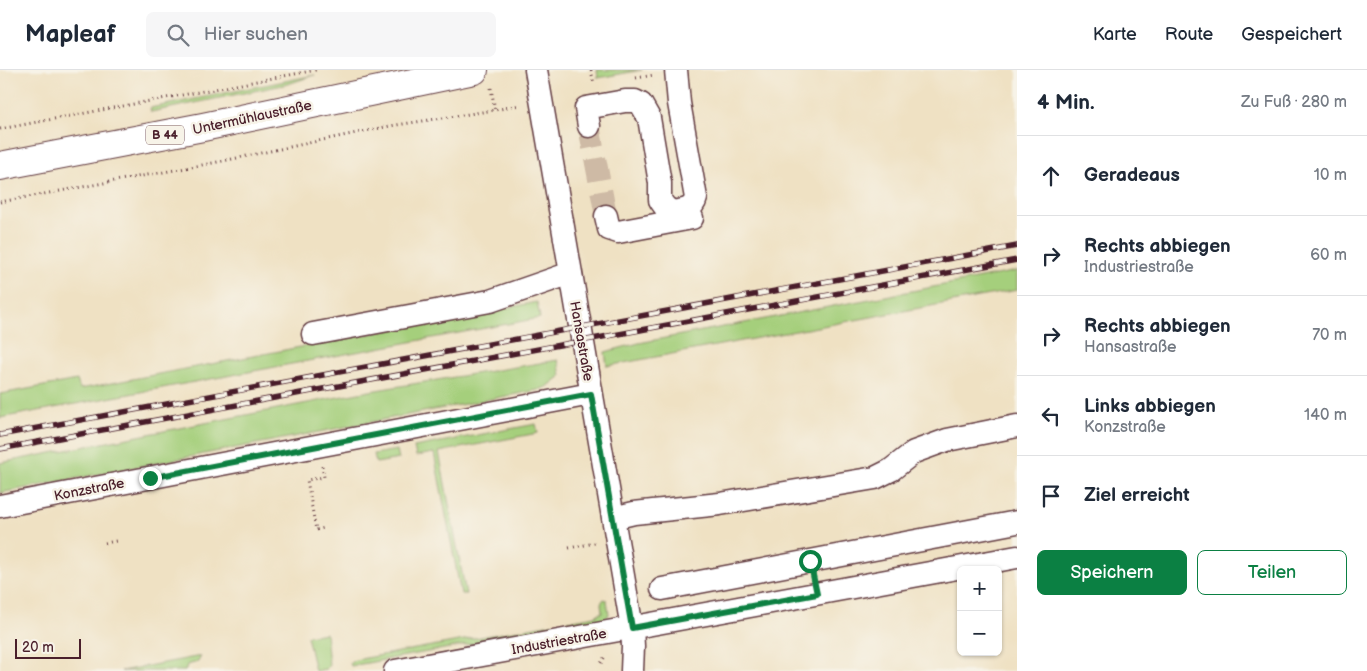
<!DOCTYPE html>
<html lang="de">
<head>
<meta charset="utf-8">
<style>
	:root { --surface:#fff; --page:#f6f6f7; --text:#1f2937; --muted:#747a83; --line:#e0e1e3; --accent:#0b8043 }
	body { margin:0; font-family:"Balsamiq Sans",sans-serif; background:var(--page); color:var(--text) }
	.controls { position:absolute; right:15px; bottom:15px; display:grid; overflow:hidden; border-radius:8px; box-shadow:0 1px 4px #0004 }
	.controls button { width:45px; height:45px; display:grid; place-items:center; padding:0; border:0; border-bottom:1px solid var(--line); background:var(--surface); color:var(--text); font:25px sans-serif }
	.scale { position:absolute; left:15px; bottom:12px; width:66px; box-sizing:border-box; padding-left:5px; border:2px solid #4a1f2b; border-top:0; font-size:14px; line-height:18px; white-space:nowrap; color:#4a1f2b; -webkit-text-stroke:4px #f7f3e8; paint-order:stroke }
	.stop { position:absolute; width:15px; height:15px; margin:-11px; border:4px solid #0b8043; border-radius:50%; background:#fff }
	.stop.end { background:#0b8043; border-color:#fff; box-shadow:0 1px 5px #0008 }
	.list { margin:0; padding:0; list-style:none }
	h2 { display:flex; justify-content:space-between; align-items:center; height:65px; margin:0; padding:0 20px; font-size:21px }
	h2 small { font-size:16px; font-weight:400; color:var(--muted) }
	.list li { display:grid; grid-template-columns:32px 1fr auto; gap:15px; align-items:center; box-sizing:border-box; height:80px; padding:0 20px; border-top:1px solid var(--line) }
	.list b { display:block; font-size:19px; white-space:nowrap }
	.list p { margin:0; font-size:16px; white-space:nowrap; color:var(--muted) }
	.list em { font-size:16px; font-style:normal; color:var(--muted) }
	.actions { display:flex; gap:10px; padding:15px 20px }
	.actions a { flex:1; padding:11px 0; border:1px solid var(--accent); border-radius:8px; text-align:center; font-size:18px; color:var(--accent) }
	.actions .main { background:var(--accent); color:#fff }
	.icon { flex:none; width:28px; height:28px; fill:none; stroke:currentColor; stroke-width:2; stroke-linecap:round; stroke-linejoin:round }
	.map { position:relative; flex:none; width:1017px; height:601px; overflow:hidden }
	header { display:flex; align-items:center; gap:30px; box-sizing:border-box; height:70px; padding:0 25px; background:var(--surface); border-bottom:1px solid var(--line) }
	header strong { font-size:24px }
	nav { display:flex; gap:28px; margin-inline-start:auto; font-size:18px }
	.search { width:350px; height:45px; background:var(--page); display:flex; align-items:center; gap:12px; box-sizing:border-box; padding:0 18px; border-radius:8px; color:var(--muted); font-size:19px }
	main { display:flex }
	aside { flex:1; background:var(--surface) }
	.map>svg:first-child { display:block }
	.green { fill:#a5cf7b; stroke:#787753 }
	.lines { fill:none; stroke-linecap:round; stroke-linejoin:round }
	.minor-tunnel { stroke:#cebaa5; stroke-width:22; stroke-dasharray:22 11; stroke-linecap:butt }
	.minor-casing { stroke:#633c42; stroke-width:25 }
	.major-casing { stroke:#633c42; stroke-width:30 }
	.path { stroke:#633c42; stroke-width:3; stroke-dasharray:1 4; stroke-linecap:butt }
	.minor { stroke:#fff; stroke-width:22 }
	.major { stroke:#fff; stroke-width:28 }
	.rail-casing { stroke:#4a1f2b; stroke-width:5.5 }
	.rail { stroke:#f7f3e8; stroke-width:4; stroke-dasharray:11; stroke-linecap:butt }
	.route { stroke:#0b8043; stroke-width:6 }
	.labels { text-anchor:middle; stroke-width:5; stroke-linejoin:round; paint-order:stroke }
	.shield { fill:#f7f3e8; stroke:#7e5f64; stroke-width:1 }
	.shield-label { font-size:12px; font-weight:bold; fill:#4a1f2b }
	.street-label { font-size:14px; fill:#4a1f2b; stroke:#f7f3e8 }
</style>
</head>
<body>
<header>
<strong>Mapleaf</strong>
<div class="search"><svg class="icon" aria-label="search" viewBox="0 0 24 24"><circle cx="10" cy="10" r="6"/><path d="M15 15l6 6"/></svg>Hier suchen</div>
<nav><a>Karte</a><a>Route</a><a>Gespeichert</a></nav>
</header>
<main>
<div class="map">
<svg width="1017" height="601" viewBox="0 0 1017 601">
	<rect width="100%" height="100%" fill="#f7f3e8"/>
	<filter id="ink" filterUnits="userSpaceOnUse"><feTurbulence type="fractalNoise" baseFrequency=".02" numOctaves="2"/><feDisplacementMap in="SourceGraphic" scale="10" xChannelSelector="R" yChannelSelector="G"/><feConvolveMatrix kernelMatrix="1 2 1 2 8 2 1 2 1" color-interpolation-filters="sRGB"/></filter>
	<filter id="wash" filterUnits="userSpaceOnUse"><feTurbulence type="fractalNoise" baseFrequency=".0096" numOctaves="4" result="noise"/><feDisplacementMap in="SourceGraphic" scale="20" xChannelSelector="R" yChannelSelector="G"/><feGaussianBlur stdDeviation="1.12" result="paint"/><feColorMatrix in="noise" values="0 0 0 0 0 0 0 0 0 0 0 0 0 0 0 0 0 1.4 0 .05"/><feComposite in="paint" operator="in"/></filter>
	<g filter="url(#wash)">
		<rect width="100%" height="100%" fill="#efe1c3"/>
		<path class="green" d="M597,0H642L598,8Z
			M315,5L288,14L151,42L150,38Z
			M1017,201V220L607,296L605,282L639,273Z
			M537,232L540,248L0,348V324L77,310L80,319Z
			M558,290L561,306L547,317L538,320L0,423V393L364,322Z
			M536,354L538,363L439,382L466,524H461L434,383L416,386L414,377Z
			M397,380L399,389L376,393L374,384Z
			M604,529L607,530L609,545L603,550L351,596L350,593L355,590L595,546L602,542L601,533Z
			M326,563L329,595L326,599L315,601L307,566Z
			M201,586L198,592L187,595L185,601H121Z"/>
	</g>
	<g filter="url(#ink)">
		<g class="lines">
			<path class="minor-tunnel" d="M589,56L606,146"/>
			<defs>
				<path id="minor" d="M536,0L632,558L633,576L632,601
					M589,56L586,38L625,31H635L641,34L649,48L660,113V130L665,137L672,142C684,140 693,140 696,128L679,33L676,0
					M606,146L609,159L618,162L692,148
					M313,264L490,231L571,203
					M0,436L591,324
					M613,448L634,443L720,434L875,408L891,400L914,382L947,370L1017,356
					M662,519L1017,452
					M395,601L1017,487"/>
				<path id="major" d="M0,96L203,57L474,0"/>
			</defs>
			<use href="#minor" class="minor-casing"/>
			<use href="#major" class="major-casing"/>
			<path class="path" d="M591,0L594,14
				M636,8L654,5
				M491,18L495,40
				M0,59L316,0
				M0,132L213,93L390,56L495,40L520,35
				M322,396L324,407L307,410L316,460L324,458
				M105,473L116,471
				M569,478L595,473
				M601,593L606,585"/>
			<use href="#minor" class="minor"/>
			<use href="#major" class="major"/>
			<defs>
				<path id="rail" d="M0,365L1017,176
					M0,379L1017,190"/>
			</defs>
			<use href="#rail" class="rail-casing"/>
			<use href="#rail" class="rail"/>
		</g>
	</g>
	<g class="lines" filter="url(#ink)">
		<path class="route" d="M150,408L591,324L632,558L817,524L810,491"/>
	</g>
	<g class="labels">
		<rect class="shield" x="146" y="55.5" width="38" height="19" rx="4"/>
		<g class="shield-label">
			<text x="165" y="69">B 44</text>
		</g>
		<g class="street-label">
			<text transform="translate(252 47) rotate(-12)" y="5">Untermühlaustraße</text>
			<text transform="translate(582 271) rotate(80)" y="5">Hansastraße</text>
			<text transform="translate(89 419) rotate(-11)" y="5">Konzstraße</text>
			<text transform="translate(559 571) rotate(-10)" y="5">Industriestraße</text>
		</g>
	</g>
</svg>
<div class="controls">
<button>+</button>
<button>−</button>
</div>
<div class="scale">20 m</div>
<div class="stop" style="left:810px;top:491px"></div>
<div class="stop end" style="left:150px;top:408px"></div>
</div>
<aside>
<h2>4 Min.<small>Zu Fuß · 280 m</small></h2>
<ul class="list">
<li><svg class="icon" aria-label="ahead" viewBox="0 0 24 24"><path d="M12 20V5M6 11l6-6 6 6"/></svg><div><b>Geradeaus</b></div><em>10 m</em></li>
<li><svg class="icon" aria-label="right" viewBox="0 0 24 24"><path d="M7 20v-9h11M14 6l5 5-5 5"/></svg><div><b>Rechts abbiegen</b><p>Industriestraße</p></div><em>60 m</em></li>
<li><svg class="icon" aria-label="right" viewBox="0 0 24 24"><path d="M7 20v-9h11M14 6l5 5-5 5"/></svg><div><b>Rechts abbiegen</b><p>Hansastraße</p></div><em>70 m</em></li>
<li><svg class="icon" aria-label="left" viewBox="0 0 24 24"><path d="M17 20v-9H6M10 6l-5 5 5 5"/></svg><div><b>Links abbiegen</b><p>Konzstraße</p></div><em>140 m</em></li>
<li><svg class="icon" aria-label="arrive" viewBox="0 0 24 24"><path d="M6 21V4h12l-3 4 3 4H6"/></svg><div><b>Ziel erreicht</b></div></li>
</ul>
<div class="actions"><a class="main">Speichern</a><a>Teilen</a></div>
</aside>
</main>
</body>
</html>
